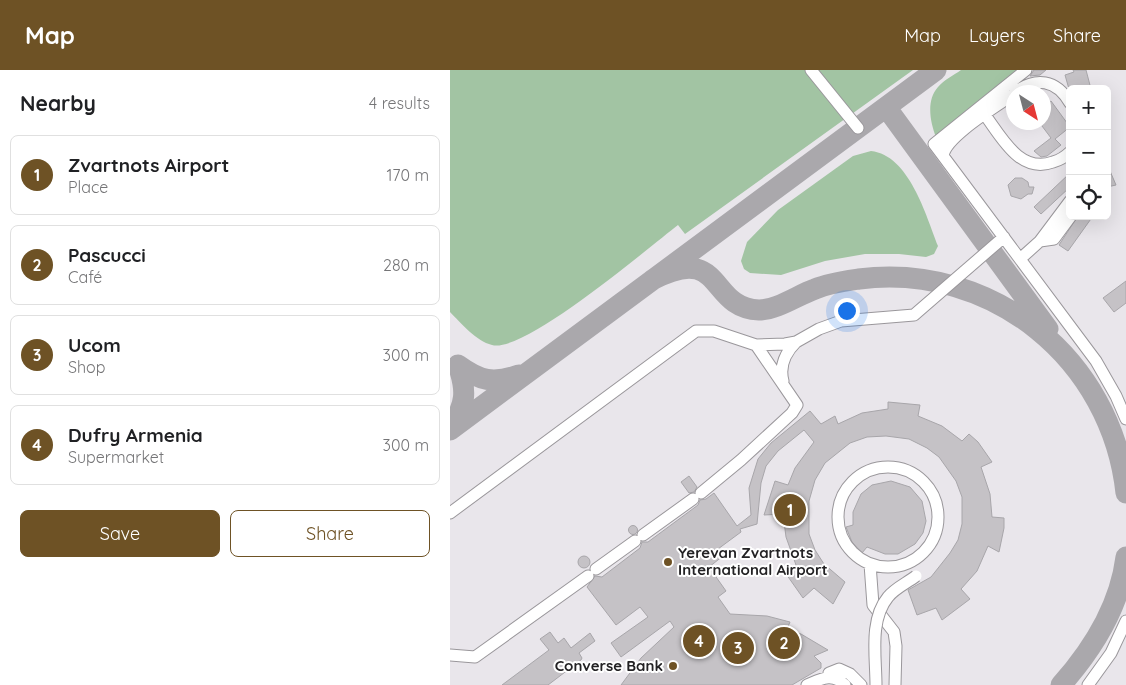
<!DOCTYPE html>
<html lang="en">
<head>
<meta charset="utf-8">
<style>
	:root { --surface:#fff; --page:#f2f2f2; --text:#202124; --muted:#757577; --line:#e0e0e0; --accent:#6e5225 }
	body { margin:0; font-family:Quicksand,sans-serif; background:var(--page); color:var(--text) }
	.controls { position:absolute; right:15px; top:15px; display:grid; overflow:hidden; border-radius:8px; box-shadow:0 5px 20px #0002 }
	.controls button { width:45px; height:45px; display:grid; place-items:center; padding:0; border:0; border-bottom:1px solid var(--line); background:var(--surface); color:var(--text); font:25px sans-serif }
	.compass { position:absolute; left:556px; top:15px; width:45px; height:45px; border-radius:50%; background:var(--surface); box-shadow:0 5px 20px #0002; rotate:144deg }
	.you { position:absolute; left:396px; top:240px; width:18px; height:18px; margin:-12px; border:4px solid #fff; border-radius:50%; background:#1a73e8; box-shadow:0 0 0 8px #1a73e833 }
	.badge { display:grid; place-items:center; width:32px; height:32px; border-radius:50%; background:var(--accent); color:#fff; font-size:16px; font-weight:700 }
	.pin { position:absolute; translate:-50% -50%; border:2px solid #fff; box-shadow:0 1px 5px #0006 }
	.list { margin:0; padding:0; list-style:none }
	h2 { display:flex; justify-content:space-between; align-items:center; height:65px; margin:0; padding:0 20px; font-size:21px }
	h2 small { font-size:16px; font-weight:400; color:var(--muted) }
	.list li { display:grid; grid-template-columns:32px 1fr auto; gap:15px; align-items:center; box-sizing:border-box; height:80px; margin:0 10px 10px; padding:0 10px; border:1px solid var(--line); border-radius:8px }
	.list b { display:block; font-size:19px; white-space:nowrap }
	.list p { margin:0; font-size:16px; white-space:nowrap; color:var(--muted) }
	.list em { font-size:16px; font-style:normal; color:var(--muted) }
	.actions { display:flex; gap:10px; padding:15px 20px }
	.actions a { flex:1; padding:11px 0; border:1px solid var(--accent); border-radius:8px; text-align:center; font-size:18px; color:var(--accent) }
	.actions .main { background:var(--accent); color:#fff }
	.icon { flex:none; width:28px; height:28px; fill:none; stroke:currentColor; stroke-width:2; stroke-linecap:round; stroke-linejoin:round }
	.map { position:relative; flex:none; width:676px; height:615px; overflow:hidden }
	header { display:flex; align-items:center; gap:30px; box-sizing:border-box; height:70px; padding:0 25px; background:var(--accent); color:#fff }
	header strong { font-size:24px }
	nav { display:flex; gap:28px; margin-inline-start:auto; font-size:18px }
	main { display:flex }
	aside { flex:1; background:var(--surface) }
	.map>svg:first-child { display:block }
	.green { fill:#a2c4a3 }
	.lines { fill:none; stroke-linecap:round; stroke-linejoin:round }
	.taxiway { stroke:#aaa8ac; stroke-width:21 }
	.building { fill:#c5c2c6; stroke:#a8a6aa }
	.minor-casing { stroke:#9a979b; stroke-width:13 }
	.minor { stroke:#fff; stroke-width:11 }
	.minor-bridge-casing { stroke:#9a979b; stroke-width:13; stroke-linecap:butt }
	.minor-bridge { stroke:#fff; stroke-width:11 }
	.poi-dot { fill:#6e5225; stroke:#fff; stroke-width:2 }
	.labels { text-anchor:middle; stroke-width:4; stroke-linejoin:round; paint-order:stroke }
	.poi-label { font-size:15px; font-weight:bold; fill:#232224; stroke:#fff; text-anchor:start }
</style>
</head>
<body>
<header>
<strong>Map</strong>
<nav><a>Map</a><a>Layers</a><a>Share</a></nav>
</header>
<main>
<aside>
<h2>Nearby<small>4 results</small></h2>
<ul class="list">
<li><span class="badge">1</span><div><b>Zvartnots Airport</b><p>Place</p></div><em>170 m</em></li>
<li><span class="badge">2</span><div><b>Pascucci</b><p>Café</p></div><em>280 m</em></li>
<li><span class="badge">3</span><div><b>Ucom</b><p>Shop</p></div><em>300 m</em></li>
<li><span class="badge">4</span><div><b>Dufry Armenia</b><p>Supermarket</p></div><em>300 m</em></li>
</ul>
<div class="actions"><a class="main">Save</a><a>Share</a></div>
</aside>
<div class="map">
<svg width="676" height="615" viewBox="0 0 676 615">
	<rect width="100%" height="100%" fill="#e9e6eb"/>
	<path class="green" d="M0,0H463L235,164L228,155C198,178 74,284 42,275C26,271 11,253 0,242Z
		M511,0H572L486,67C480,52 476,30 488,17C494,10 504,5 511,0Z
		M421,81C459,85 476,145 488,176L484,184L476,187L449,184H415L375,191L331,205L300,203L294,199L291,191L297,172L328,140L403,86Z"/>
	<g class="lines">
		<path class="taxiway" d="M436,37L598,259
			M202,210C275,172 257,238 309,240C327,240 348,225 365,219C379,213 395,211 409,209C543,192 662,290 676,423
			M1,357C16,334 17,321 8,295C30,311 43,314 69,305
			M0,360L486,0
			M611,615C643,579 670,535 676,487"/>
	</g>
	<path class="building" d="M584,0H596L590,5L580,6Z
		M623,0H636L641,19H619L615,5L624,2Z
		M594,28L598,33L601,31L620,57L605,69L611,75L597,86L591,87L584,81L601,68L589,52H594Z
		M657,94L666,115L657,117Z
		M620,103V117L591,144L584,137Z
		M565,108H572L578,112L579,117H584L582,124H578L571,129L561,126L558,115Z
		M628,146H643L618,181L609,175Z
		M676,211V233L664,242L653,228Z
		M438,332L470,335L468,346L492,356L512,371L519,364L528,372L542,392L531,397L540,424L542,447L554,448V458L549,482L538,476L527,501L511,519L520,529L492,550L486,538L467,545L458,520L481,507L500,483L508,470L512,454V427L506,411L489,387L477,378L459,369L436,366L417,367L400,373L375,393L365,410L359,431V464L365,480L374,494L395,512L383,534L364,518L353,528L334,501L346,495L336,467L333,444L314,445L325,411L338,415L345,398L364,372L354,360L328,381L316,396L311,413L307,454L290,459L291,462L268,479L273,486L259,497L276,521L268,527L280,544L317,546L340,552L337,559L351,564L378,580L364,586L371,593V598L342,615H171L191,588L224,557L220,551L171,587L161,573L198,547L190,537L166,555L137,517L145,506L152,507L190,478L192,472H198L248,435L250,430L256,429L264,423L287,456L301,445L299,418L308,389L321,373L360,341L371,354L385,346L388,354L412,343L438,339Z
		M239,406L247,417L244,422L239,423L231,412Z
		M441,411L460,417L472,431L476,451L473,463L465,474L448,484H435L417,477L412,483L402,472L396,457L403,455V442L411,424L422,415Z
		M178.5 460a4.5 4.5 0 1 1 9 0a4.5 4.5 0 1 1-9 0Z
		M128 492a6 6 0 1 1 12 0a6 6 0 1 1-12 0Z
		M100,562L108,573L114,568L121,578L140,563L145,571L129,583L132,588L131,590L98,615H52L99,580L90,569Z"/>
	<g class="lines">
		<defs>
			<path id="minor" d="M361,0L408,58
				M565,22C586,7 606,9 620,33
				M564,24C547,36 495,67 493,86L646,291L666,326L676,349
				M535,45C552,68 570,104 603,92C610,90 614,88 620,82
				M493,86L484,74L576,0
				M590,171L604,169L621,146
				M570,189L590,171L620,131
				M333,311C329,296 336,282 346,272
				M388 447a50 50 0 1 1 100 0a50 50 0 1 1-100 0Z
				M251,423L291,390L342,343L347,335L306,275
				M0,443L246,261H264L306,275L335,274L346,272L369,259L391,251L464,245L554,167
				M193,465L243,429
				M420,494L423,535L444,562L446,576L445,615
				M146,499L185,471
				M0,585L25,587L138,506
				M379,603L389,599L400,604L411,615
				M357,615C371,609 382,602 395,615
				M638,615L661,583L676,551"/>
		</defs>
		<use href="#minor" class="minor-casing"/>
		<use href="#minor" class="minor"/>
		<defs>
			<path id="minor-bridge" d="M426,615C426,587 419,550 438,527C445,518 457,513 466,506"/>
		</defs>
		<use href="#minor-bridge" class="minor-bridge-casing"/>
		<use href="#minor-bridge" class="minor-bridge"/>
	</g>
	<g class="poi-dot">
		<circle cx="218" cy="492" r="5"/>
		<circle cx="223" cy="596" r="5"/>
	</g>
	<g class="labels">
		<g class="poi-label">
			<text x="228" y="488">Yerevan Zvartnots<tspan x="228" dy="17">International Airport</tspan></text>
			<text x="213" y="601" text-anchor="end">Converse Bank</text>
		</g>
	</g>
</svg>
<div class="controls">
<button>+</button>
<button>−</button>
<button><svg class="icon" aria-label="locate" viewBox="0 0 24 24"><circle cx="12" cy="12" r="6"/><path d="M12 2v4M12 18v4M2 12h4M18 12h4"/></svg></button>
</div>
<svg class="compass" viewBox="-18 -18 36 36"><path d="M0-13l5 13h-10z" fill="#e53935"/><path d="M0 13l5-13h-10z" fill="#757577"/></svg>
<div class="you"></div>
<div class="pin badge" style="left:340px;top:440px">1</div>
<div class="pin badge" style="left:334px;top:573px">2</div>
<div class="pin badge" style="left:288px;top:578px">3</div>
<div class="pin badge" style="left:249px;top:571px">4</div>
</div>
</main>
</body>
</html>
